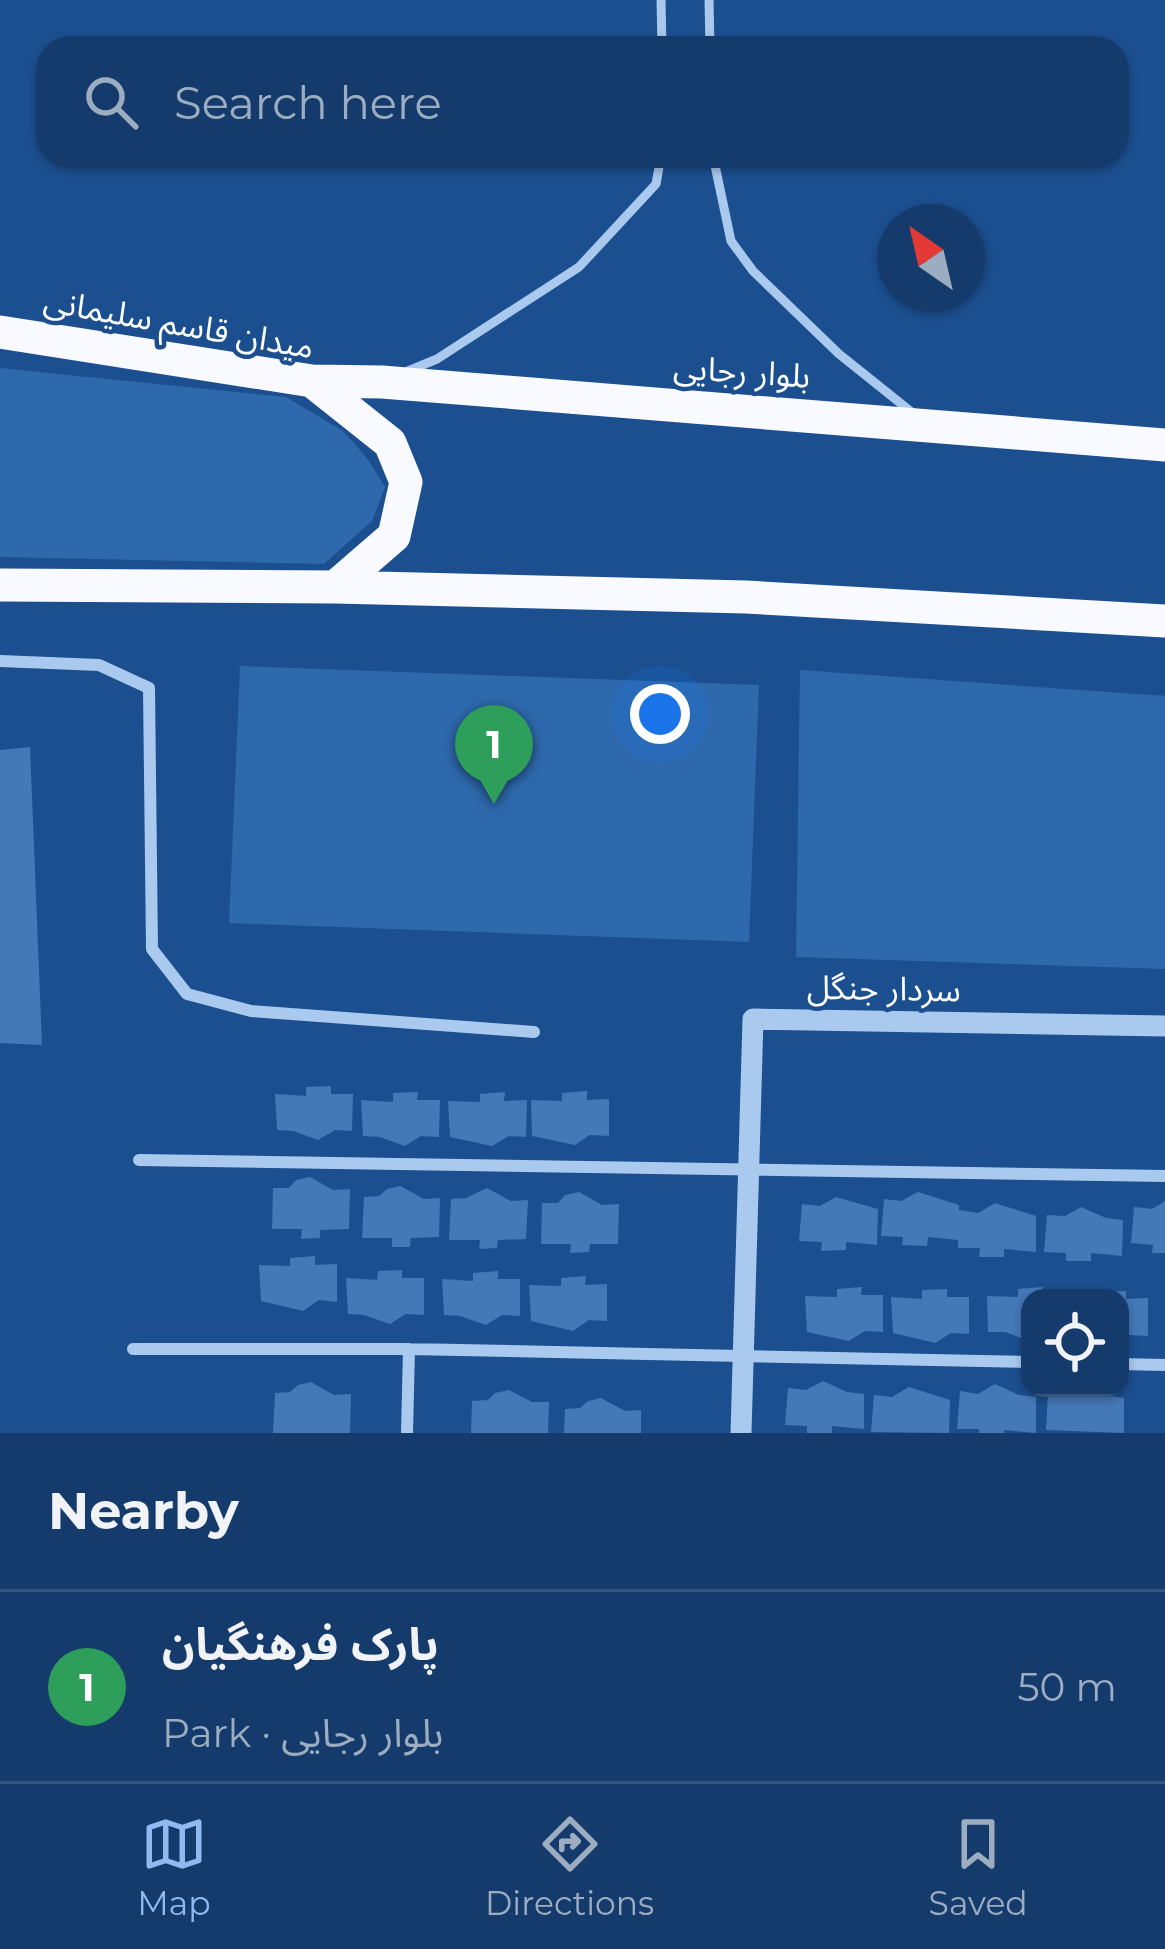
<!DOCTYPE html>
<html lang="en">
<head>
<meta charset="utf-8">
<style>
	:root { --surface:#143b6b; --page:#1d4271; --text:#f1f3f6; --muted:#9dadc1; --line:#33557e; --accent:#90b9f0 }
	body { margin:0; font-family:Montserrat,"Noto Sans Arabic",sans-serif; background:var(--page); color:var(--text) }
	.controls { position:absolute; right:36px; bottom:36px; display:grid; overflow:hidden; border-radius:24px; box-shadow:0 3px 9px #0004 }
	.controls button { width:108px; height:108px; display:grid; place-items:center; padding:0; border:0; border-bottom:3px solid var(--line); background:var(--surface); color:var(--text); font:60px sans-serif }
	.compass { position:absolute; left:877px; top:204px; width:108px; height:108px; border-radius:50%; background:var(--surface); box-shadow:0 3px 9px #0004; rotate:326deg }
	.you { position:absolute; left:660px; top:714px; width:42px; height:42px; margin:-30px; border:9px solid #fff; border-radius:50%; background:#1a73e8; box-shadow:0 0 0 18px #1a73e833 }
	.badge { display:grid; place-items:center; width:78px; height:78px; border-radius:50%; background:var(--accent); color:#fff; font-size:39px; font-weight:700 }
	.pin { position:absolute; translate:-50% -99px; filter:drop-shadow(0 3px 6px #0008) }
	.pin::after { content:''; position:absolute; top:63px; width:42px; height:36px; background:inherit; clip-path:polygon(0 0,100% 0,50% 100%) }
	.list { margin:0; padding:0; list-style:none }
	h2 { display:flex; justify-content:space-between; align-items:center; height:156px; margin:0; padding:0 48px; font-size:51px }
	h2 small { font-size:39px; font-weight:400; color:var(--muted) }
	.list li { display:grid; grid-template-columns:78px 1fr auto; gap:36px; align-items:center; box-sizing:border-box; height:192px; padding:0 48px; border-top:3px solid var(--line) }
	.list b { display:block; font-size:45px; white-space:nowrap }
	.list p { margin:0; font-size:39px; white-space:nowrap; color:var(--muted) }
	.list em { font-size:39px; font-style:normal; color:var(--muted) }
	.icon { flex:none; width:66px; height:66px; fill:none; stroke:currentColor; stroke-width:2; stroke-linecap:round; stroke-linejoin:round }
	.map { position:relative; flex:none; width:1165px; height:1433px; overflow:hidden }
	.search { position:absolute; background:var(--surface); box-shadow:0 3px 9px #0004; left:36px; right:36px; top:36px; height:132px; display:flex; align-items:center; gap:30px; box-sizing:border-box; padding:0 42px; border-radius:36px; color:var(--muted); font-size:45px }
	.sheet { height:348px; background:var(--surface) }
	nav { display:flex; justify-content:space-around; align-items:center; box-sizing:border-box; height:168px; border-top:3px solid var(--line); background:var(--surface); font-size:33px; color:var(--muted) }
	nav a { display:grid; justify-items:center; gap:6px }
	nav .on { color:var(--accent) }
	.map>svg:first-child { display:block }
	.green { fill:#2e69ad }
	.building { fill:#4478b7 }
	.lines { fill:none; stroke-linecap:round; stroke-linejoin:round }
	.service { stroke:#a9c9ee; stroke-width:9 }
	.minor { stroke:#a9c9ee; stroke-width:12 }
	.tertiary { stroke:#a9c9ee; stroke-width:21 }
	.trunk { stroke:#f8faff; stroke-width:33 }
	.labels { text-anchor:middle; stroke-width:9; stroke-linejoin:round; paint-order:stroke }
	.street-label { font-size:33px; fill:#fff; stroke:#1b4f8f }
</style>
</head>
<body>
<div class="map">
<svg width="1165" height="1433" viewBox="0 0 1165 1433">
	<rect width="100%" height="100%" fill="#1b4f8f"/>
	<path class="green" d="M0,368L286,397L343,431L367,458L385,487L372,521L324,564L0,557Z
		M240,666L759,685L749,942L229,923Z
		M800,670L1165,696V969L796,957Z"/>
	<path class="building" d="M30,747L42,1045L0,1043V750Z
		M331,1086V1094H353L352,1131L335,1130L318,1140L293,1131L277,1130L275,1094L306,1096V1087Z
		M587,1091V1100L609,1099V1136L590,1135L575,1145L532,1136L531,1100L562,1101V1093Z
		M418,1092L417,1100H440L439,1137L421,1136L405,1146L380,1137L363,1136L361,1100L393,1102V1093Z
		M505,1092L504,1101L527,1100L526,1137L509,1136L492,1146L450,1137L448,1101L480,1102V1094Z
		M310,1177L333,1190L350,1189L349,1229L320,1230V1238L301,1239L302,1229H272L273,1188H289L296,1180Z
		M400,1186L424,1199L440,1198L439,1237L411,1238L410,1247H392V1238H362L364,1197L379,1196L387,1189Z
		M487,1188L511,1201L528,1200L526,1239L498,1240L497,1248L479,1249L480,1240H449L451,1199L466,1198Z
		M579,1192L602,1205L619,1204L618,1244H590L589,1252L570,1253L571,1244H541L542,1203H558L565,1195Z
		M918,1192L959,1205V1210L978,1213L995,1203L1036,1216V1252L1004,1249V1257H979L980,1248H958V1240L928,1237L927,1246L902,1245L903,1237L881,1236L884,1199L901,1201Z
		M836,1197L878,1209L877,1245L846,1242V1250L821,1251L822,1242L799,1241L802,1204L820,1206Z
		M1165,1201V1253H1152L1153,1245L1131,1243L1134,1207L1152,1209Z
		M1081,1207L1106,1218L1123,1220L1122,1256L1091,1253V1261H1066V1253L1044,1252L1047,1215L1065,1216Z
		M315,1256V1265L337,1264V1302L319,1300L303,1311L261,1301L259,1265L290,1266V1258Z
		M402,1270V1278H424V1315L406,1314L390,1324L364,1315L348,1314L346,1278L377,1280L378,1271Z
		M498,1271V1279H520V1316L502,1315L486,1325L460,1316L444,1315L442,1279L473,1281V1273Z
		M586,1276L585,1285L607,1284V1321L589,1320L573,1331L531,1321L529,1285L561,1286V1278Z
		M862,1287L861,1295H883V1332L865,1331L849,1341L807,1332L805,1296L837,1297V1289Z
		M1043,1287L1042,1298H1030V1341L1005,1332H988L987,1296L1018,1297V1289Z
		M947,1289V1297H969V1334L951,1333L935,1343L893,1333L891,1297L922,1299V1290Z
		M1126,1291V1299L1148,1298V1336L1130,1335L1120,1341V1298H1101V1292Z
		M823,1381L847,1392L864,1394V1429L832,1426V1433H807V1426L785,1425L788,1388L806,1390Z
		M311,1382L334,1395L351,1394L350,1433H273L275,1393L290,1392L298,1385Z
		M995,1384L1019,1395L1036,1397V1433L1004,1430V1433H979V1429H957L960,1391L978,1394Z
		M909,1387L950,1400L949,1433L871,1432L874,1395L892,1397Z
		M1078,1388H1096L1108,1396L1124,1398V1433L1046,1430L1048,1392L1066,1395Z
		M509,1390L532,1402H549L548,1433H471L472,1401L488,1400L495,1393Z
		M601,1398L625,1411L641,1410V1433H564L565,1409L580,1408L588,1401Z"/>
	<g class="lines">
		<path class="service" d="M661,0L662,48
			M709,0L710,48
			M713,156L731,241L753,271L839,354L914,414
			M408,371L437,359L579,267L656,184L661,156"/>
		<path class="minor" d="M0,661L99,665L149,688L152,949L187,994L251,1011L534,1032
			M139,1160L1165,1176
			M133,1349H409L1030,1362
			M1120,1364L1165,1365
			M407,1433L409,1349"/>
		<path class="tertiary" d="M741,1433L753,1019L1165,1026"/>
		<path class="trunk" d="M0,332L312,381L390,443L406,482L394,536L335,587L0,585
			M312,381L382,382L1165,445
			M335,587L746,597L1165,621"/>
	</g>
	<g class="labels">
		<g class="street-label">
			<text transform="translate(179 323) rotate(10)" y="12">میدان قاسم سلیمانی</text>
			<text transform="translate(742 371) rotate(4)" y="12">بلوار رجایی</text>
			<text transform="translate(884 988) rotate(1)" y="12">سردار جنگل</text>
		</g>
	</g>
</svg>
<div class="controls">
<button><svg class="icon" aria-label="locate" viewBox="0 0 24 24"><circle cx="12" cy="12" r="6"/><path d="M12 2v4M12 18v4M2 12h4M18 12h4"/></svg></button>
</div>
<svg class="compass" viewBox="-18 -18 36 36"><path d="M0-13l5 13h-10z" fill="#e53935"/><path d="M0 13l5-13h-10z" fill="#9dadc1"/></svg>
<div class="you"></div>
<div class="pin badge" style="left:494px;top:804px;background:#2e9e5b">1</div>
<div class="search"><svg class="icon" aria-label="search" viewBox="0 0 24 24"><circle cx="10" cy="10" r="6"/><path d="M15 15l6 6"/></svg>Search here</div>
</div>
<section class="sheet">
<h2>Nearby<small></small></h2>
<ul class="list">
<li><span class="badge" style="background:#2e9e5b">1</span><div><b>پارک فرهنگیان</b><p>Park · بلوار رجایی</p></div><em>50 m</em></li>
</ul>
</section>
<nav>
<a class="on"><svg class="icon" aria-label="map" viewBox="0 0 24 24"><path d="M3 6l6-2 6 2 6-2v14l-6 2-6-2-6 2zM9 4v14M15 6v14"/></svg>Map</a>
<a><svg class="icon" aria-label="directions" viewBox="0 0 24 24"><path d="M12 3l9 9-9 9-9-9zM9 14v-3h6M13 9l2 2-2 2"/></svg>Directions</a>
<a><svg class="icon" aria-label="saved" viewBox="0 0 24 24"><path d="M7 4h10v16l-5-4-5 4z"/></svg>Saved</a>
</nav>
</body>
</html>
